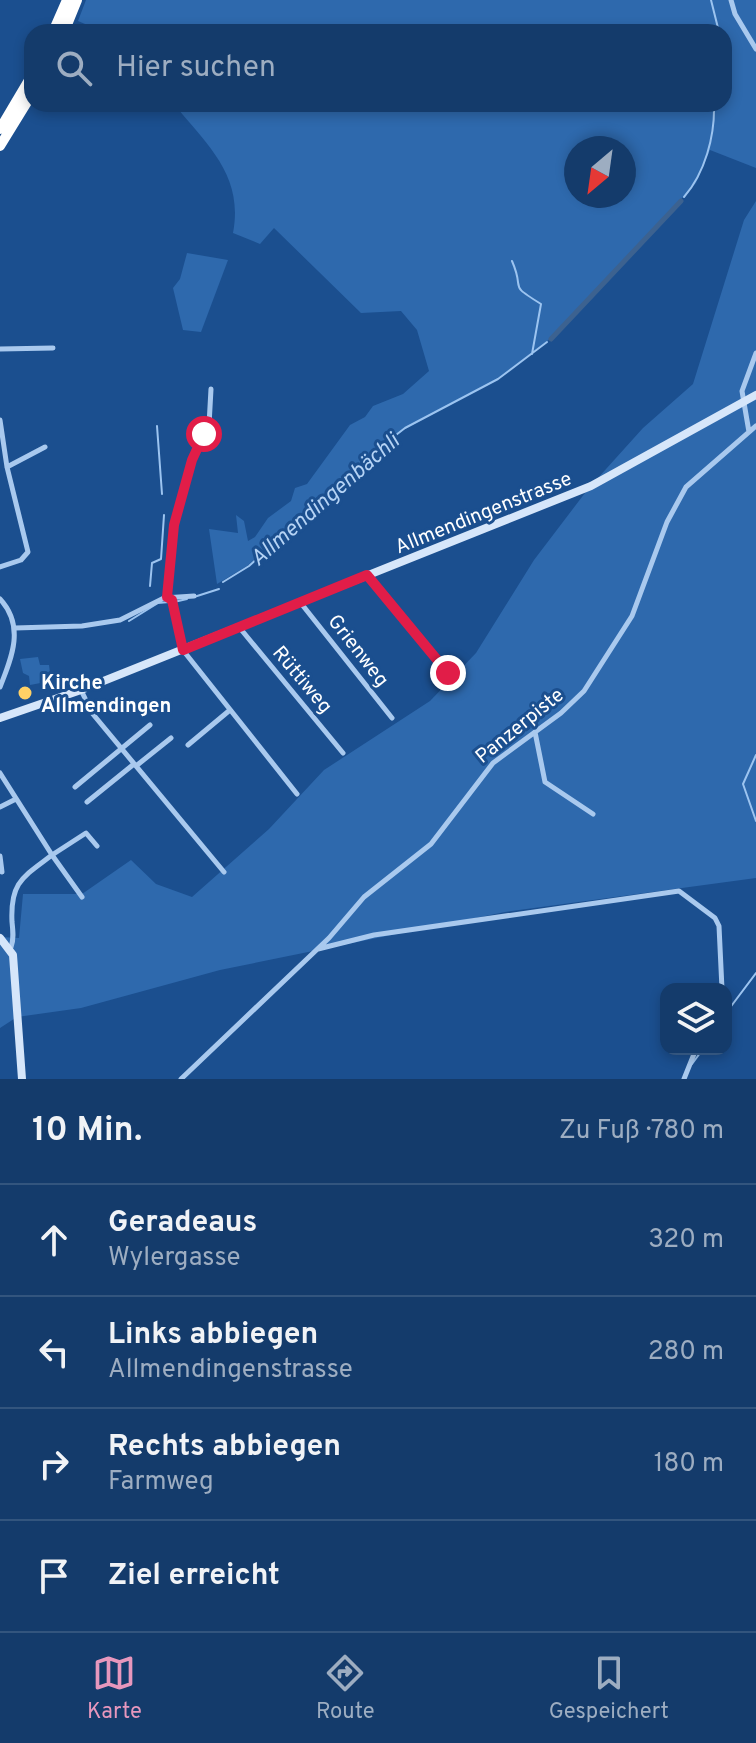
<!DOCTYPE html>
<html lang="de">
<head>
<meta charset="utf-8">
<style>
	:root { --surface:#143b6b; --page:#1d4271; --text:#f1f3f6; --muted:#9dadc1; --line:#33557e; --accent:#e797bd }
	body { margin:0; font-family:Overpass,sans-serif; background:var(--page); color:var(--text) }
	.controls { position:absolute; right:24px; bottom:24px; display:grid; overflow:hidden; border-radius:16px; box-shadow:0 4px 12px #0003 }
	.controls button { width:72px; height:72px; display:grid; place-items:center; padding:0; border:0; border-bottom:2px solid var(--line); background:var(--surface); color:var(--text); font:40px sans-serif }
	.compass { position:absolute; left:564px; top:136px; width:72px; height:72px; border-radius:50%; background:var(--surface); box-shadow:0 4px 12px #0003; rotate:209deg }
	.stop { position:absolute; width:24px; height:24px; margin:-18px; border:6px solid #e11d48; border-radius:50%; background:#fff }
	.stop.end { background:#e11d48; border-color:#fff; box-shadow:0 2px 8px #0008 }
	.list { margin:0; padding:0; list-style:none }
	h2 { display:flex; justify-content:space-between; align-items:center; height:104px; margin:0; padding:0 32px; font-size:34px }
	h2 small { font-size:26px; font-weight:400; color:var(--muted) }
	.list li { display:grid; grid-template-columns:52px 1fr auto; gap:24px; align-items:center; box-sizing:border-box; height:112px; padding:0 32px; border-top:2px solid var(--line) }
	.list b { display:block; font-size:30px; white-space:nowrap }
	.list p { margin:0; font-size:26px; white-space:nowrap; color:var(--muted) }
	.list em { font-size:26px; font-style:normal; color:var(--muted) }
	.icon { flex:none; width:44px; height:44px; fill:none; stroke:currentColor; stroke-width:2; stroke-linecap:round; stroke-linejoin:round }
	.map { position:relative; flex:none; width:756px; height:1079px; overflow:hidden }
	.search { position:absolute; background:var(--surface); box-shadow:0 4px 12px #0003; left:24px; right:24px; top:24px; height:88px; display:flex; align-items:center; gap:20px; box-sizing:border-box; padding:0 28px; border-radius:24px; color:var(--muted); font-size:30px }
	.sheet { height:552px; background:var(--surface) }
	nav { display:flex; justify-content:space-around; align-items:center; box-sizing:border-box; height:112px; border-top:2px solid var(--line); background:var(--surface); font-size:22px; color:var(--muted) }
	nav a { display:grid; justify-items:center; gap:4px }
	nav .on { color:var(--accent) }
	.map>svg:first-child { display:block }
	.green { fill:#2e69ad; fill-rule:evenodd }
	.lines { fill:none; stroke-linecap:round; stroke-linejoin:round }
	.stream { stroke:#9cc4f0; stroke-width:2 }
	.canal { stroke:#3c6290; stroke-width:5 }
	.street { stroke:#a9c9ee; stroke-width:5 }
	.secondary { stroke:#d6e6fa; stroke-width:8 }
	.highway { stroke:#fff; stroke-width:10 }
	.route { stroke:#e11d48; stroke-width:10 }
	.poi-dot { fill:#ffd166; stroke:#1b4f8f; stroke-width:3 }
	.labels { text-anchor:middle; stroke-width:6; stroke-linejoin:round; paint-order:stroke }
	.street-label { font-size:20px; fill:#fff; stroke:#1b4f8f }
	.poi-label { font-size:20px; font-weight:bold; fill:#fff; stroke:#1b4f8f; text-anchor:start }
	.water-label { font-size:22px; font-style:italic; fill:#b5d3f5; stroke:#1b4f8f }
</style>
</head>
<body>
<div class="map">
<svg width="756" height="1079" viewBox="0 0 756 1079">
	<rect width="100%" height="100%" fill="#1b4f8f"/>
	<path class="green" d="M86,0H756V168L710,150L696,183L559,332L498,379L405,429L365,459L247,566L217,584L209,529L238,533L236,515L244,521L248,541L255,537L268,518L291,501L295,488L307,484L350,425L365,417L373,406L403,394L429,371L417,330L401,311L361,313L274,228L260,244L233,233C244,175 207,145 174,104H724V32H93L92,27L78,21ZM576,148H624V196H576Z
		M756,201V878L505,912L220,970L81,1008L17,1017L0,1028V937L19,938L23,894H82L131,860L156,884L192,897L269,829L324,770L430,701L476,653L534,560L588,489L643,428L693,384L744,220Z
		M187,253L228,260L201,332L183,330L173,288L180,279Z
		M38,657L40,665H49L51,681L30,685L29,676L23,673L20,659Z"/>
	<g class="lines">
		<path class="stream" d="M711,0L719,32
			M684,197C705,173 715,136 714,104
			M512,261C526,293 506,282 541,304L532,354
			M157,426L162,494
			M223,582L249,566L365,459L405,428L498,379L547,342
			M150,586L152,563L161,559L164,515
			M194,597L219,589
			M174,602L187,599
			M129,621L158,603L169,602
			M756,755L743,784L756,821
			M726,1013L756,973
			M692,1064L703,1049"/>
		<path class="canal" d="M551,339L681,201"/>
		<path class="street" d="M731,0L735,14L756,49
			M0,349L53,348
			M0,420L7,467L28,552L21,560L0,567
			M749,432L742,391L756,353
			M7,467L45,447
			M367,575L448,673
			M167,597L174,525L192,460L209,425L211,389
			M169,597L186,654L297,794
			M0,599C25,626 12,657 0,687
			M300,602L392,718
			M239,627L343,753
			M15,628L82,626L120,620L164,598L194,596
			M81,690L92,713L224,872
			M535,732L545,782L593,814
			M188,745L230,710
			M136,766L171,738
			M0,773L52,855C23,877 10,882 12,922C13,931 14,939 11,947
			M75,787L150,725
			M87,802L134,764
			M0,807L16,799
			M0,856L2,872
			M82,897L52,855L86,833L97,846
			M318,949L374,935L679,891L715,918L719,926L722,989
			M181,1079L329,938L364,897L431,844L493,763L561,713L584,691L632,616L667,522L686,487L756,426
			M684,1079L696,1049"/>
		<path class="secondary" d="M0,718L81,690L591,486L756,395
			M0,938L13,955L22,1079"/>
		<path class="highway" d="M53,32L67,0
			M64,32L77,0
			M0,129L32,75
			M0,146L32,94"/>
	</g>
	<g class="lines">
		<path class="route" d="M204,434L192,460L174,525L167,597L172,600L183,650L367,575L448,673"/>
	</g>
	<circle class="poi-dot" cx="25" cy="693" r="8"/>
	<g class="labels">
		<g class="street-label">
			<text transform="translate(483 512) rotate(-22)" y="7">Allmendingenstrasse</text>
			<text transform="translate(359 650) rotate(52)" y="7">Grienweg</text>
			<text transform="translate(303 679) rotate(50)" y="7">Rüttiweg</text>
			<text transform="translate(519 725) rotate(-39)" y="7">Panzerpiste</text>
		</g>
		<g class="poi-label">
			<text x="41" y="689">Kirche<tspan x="41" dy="23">Allmendingen</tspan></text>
		</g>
		<g class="water-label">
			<text transform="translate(324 499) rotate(-41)" y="8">Allmendingenbächli</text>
		</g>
	</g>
</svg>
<div class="controls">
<button><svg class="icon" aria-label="layers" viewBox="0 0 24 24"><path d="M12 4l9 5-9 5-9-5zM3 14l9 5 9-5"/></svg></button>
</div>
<svg class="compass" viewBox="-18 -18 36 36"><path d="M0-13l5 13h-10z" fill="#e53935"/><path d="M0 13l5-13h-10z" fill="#9dadc1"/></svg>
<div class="stop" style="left:204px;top:434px"></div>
<div class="stop end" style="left:448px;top:673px"></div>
<div class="search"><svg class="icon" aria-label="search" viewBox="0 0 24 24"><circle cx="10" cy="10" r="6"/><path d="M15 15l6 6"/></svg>Hier suchen</div>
</div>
<section class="sheet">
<h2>10 Min.<small>Zu Fuß · 780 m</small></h2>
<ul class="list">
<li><svg class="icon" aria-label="ahead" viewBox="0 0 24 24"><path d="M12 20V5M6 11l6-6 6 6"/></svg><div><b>Geradeaus</b><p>Wylergasse</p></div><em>320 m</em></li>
<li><svg class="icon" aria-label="left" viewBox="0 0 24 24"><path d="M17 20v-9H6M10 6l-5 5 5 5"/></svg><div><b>Links abbiegen</b><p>Allmendingenstrasse</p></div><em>280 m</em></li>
<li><svg class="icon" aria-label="right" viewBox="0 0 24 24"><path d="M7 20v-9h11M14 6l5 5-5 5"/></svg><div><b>Rechts abbiegen</b><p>Farmweg</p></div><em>180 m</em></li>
<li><svg class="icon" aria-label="arrive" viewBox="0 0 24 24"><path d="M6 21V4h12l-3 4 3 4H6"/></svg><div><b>Ziel erreicht</b></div></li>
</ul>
</section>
<nav>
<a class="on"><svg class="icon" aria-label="map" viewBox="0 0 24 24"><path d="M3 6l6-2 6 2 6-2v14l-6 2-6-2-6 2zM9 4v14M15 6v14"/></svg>Karte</a>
<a><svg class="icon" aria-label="directions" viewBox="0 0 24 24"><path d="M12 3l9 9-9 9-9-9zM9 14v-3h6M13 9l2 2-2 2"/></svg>Route</a>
<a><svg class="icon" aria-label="saved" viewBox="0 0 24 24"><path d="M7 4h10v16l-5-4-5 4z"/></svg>Gespeichert</a>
</nav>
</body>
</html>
